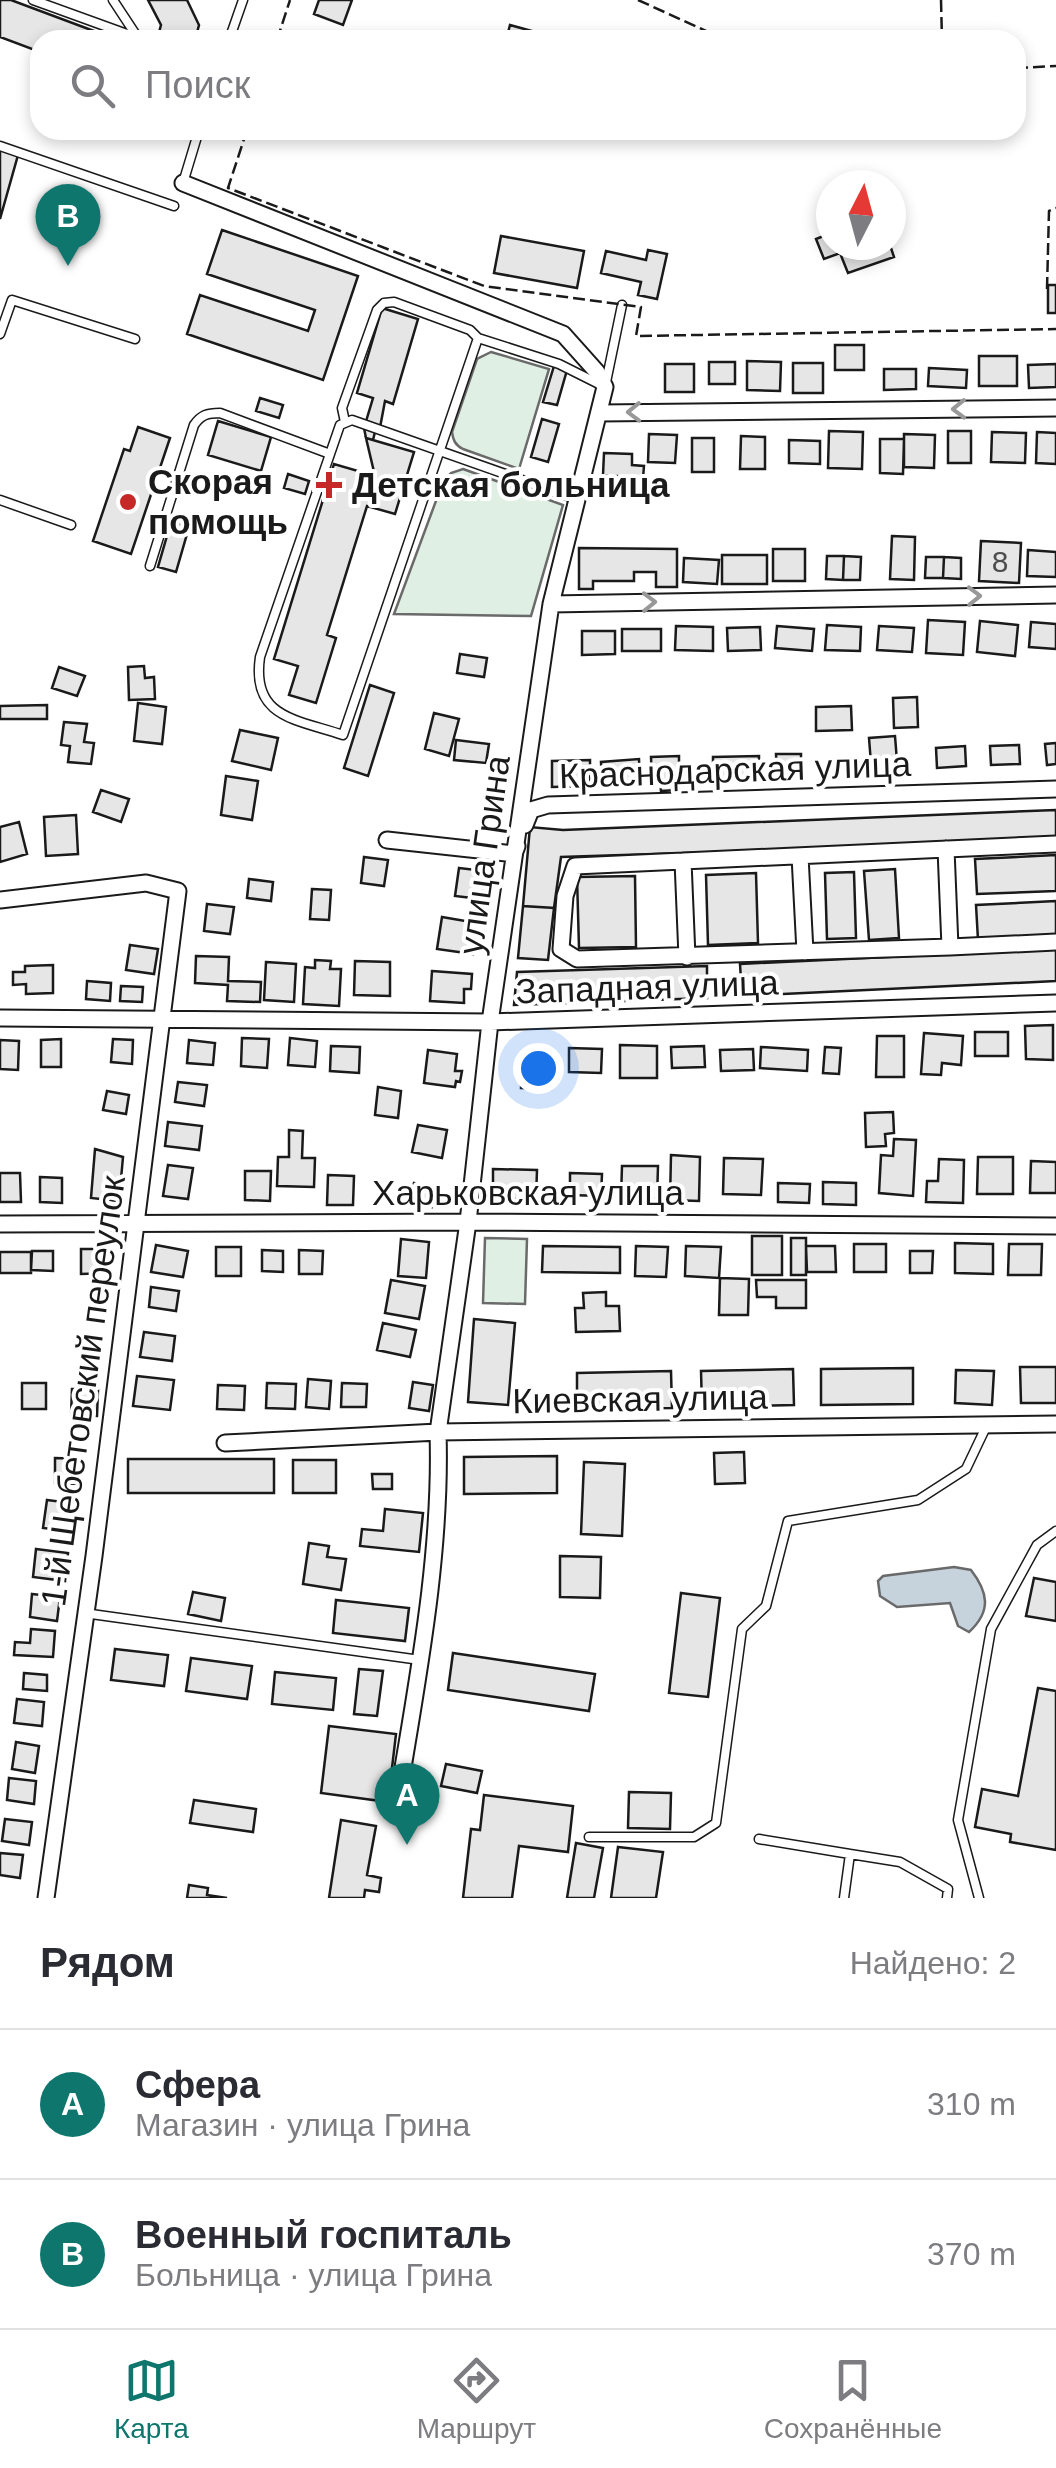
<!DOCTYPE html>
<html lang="ru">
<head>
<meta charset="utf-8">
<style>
	:root { --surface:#fff; --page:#f7f7f7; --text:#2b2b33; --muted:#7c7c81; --line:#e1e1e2; --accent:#0f766e }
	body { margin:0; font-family:Arial,sans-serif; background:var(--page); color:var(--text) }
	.compass { position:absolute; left:816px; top:170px; width:90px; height:90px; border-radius:50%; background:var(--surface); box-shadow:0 5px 15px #0003; rotate:6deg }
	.you { position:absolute; left:538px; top:1068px; width:35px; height:35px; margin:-25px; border:8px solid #fff; border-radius:50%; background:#1a73e8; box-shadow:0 0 0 15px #1a73e833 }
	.badge { display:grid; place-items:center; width:65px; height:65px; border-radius:50%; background:var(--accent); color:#fff; font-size:32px; font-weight:700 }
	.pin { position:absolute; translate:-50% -82px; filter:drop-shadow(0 2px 5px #0008) }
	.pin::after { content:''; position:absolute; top:52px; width:35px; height:30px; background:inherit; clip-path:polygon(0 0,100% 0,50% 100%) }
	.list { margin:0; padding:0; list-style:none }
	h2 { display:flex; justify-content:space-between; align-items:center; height:130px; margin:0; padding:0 40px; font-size:42px }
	h2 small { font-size:32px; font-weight:400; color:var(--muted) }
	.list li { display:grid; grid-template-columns:65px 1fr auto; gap:30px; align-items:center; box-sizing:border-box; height:150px; padding:0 40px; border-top:2px solid var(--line) }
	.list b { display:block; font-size:38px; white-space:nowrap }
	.list p { margin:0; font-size:32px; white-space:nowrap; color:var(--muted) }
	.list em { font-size:32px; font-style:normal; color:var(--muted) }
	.icon { flex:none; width:55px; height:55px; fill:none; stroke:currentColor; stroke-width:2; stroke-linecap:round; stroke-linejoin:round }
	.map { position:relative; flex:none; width:1056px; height:1898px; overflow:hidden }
	.search { position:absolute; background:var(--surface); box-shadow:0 5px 15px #0003; left:30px; right:30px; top:30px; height:110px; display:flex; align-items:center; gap:25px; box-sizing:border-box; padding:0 35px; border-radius:30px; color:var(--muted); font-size:38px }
	.sheet { height:430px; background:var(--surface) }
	nav { display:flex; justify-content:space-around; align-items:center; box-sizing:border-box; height:140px; border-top:2px solid var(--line); background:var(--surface); font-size:28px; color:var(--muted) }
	nav a { display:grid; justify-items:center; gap:5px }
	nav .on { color:var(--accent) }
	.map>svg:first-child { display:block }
	.green { fill:#e0efe3; stroke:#6a6a6a; stroke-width:2.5 }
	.water { fill:#c6d2dc; stroke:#6a6a6a; stroke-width:2.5 }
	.building { fill:#e6e6e6; stroke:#1a1a1a; stroke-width:2.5 }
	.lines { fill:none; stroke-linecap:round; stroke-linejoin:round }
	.service-casing { stroke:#1a1a1a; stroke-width:11 }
	.minor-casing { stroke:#1a1a1a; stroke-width:19 }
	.service { stroke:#fff; stroke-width:8 }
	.minor { stroke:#fff; stroke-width:15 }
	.fence { stroke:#1a1a1a; stroke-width:2.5; stroke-dasharray:12 5; stroke-linecap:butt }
	.oneway { stroke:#989898 }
	.poi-dot { fill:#c62828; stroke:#fff; stroke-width:4 }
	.labels { text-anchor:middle; stroke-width:8; stroke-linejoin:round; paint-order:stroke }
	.number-label { font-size:30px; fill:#4d4d4d }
	.poi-label { font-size:35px; font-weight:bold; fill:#1a1a1a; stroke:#fff; text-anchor:start }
	.street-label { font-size:35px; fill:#1a1a1a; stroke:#fff }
</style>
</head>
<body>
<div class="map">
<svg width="1056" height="1898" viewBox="0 0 1056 1898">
	<rect width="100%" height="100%" fill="#fff"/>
	<path class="green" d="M491,352L549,369L519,469L463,449C455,445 453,440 452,432L477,359Z
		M463,469L563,505L531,616L394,614L443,482L451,473Z
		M485,1238L527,1239L525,1304L483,1303Z"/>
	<path class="water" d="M954,1567L971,1570C988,1592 992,1611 969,1632L958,1626L950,1603L897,1607L880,1596L878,1581L883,1576Z"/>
	<path class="building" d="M0,0H11L118,40H40V52L0,37Z
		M148,0H187L199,25L195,40H157L161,25Z
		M319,0H352L343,25L314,14Z
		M510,25L546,35L545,40H506Z
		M0,150L18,155L0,219Z
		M222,230L358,276L323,380L187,334L200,295L308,331L315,310L207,274Z
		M831,233V245H890L894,257L848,273L840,253L824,259L816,239Z
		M501,236L584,251L577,288L494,273Z
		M648,250L667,254L657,299L638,295L641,282L601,273L606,251L646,260Z
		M1048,285H1056V313H1048Z
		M382,308L418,319L393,404L385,401L379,433L375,432L373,440L366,438L364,428L373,398L357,393Z
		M835,345H864V370H835Z
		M979,356H1017V386H979Z
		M747,361L781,362L780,391L747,390Z
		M709,362H735V384H709Z
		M793,363H823V393H793Z
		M665,364H694V392H665Z
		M1056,364V387L1029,388L1028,365Z
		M554,366L567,370L557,405L543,402Z
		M929,368L967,370L966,388L928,386Z
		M884,369H916V389L884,390Z
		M260,398L283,405L279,418L256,411Z
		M542,419L559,424L548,462L531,457Z
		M218,421L271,437L261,471L208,455Z
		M138,427L170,438L131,554L93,541L124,449L130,451Z
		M829,431L863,432L862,469L828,468Z
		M948,431H971V463H948Z
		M992,432L1026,433L1025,463L991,462Z
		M1037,432L1056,433V464L1036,463Z
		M649,434L677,435L675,463L648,462Z
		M904,434L935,435L934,468L904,467Z
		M741,436L765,437V469H740Z
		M366,438L414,452L395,514L367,506L327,635L336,638L316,703L289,695L298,666L274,659L334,464L375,476Z
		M692,438H714V472H692Z
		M880,439H904L903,474L880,473Z
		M789,440L820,441V464L789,463Z
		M604,453L632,454V465L644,466L643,478L603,475Z
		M288,474L309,481L305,494L284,488Z
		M171,522L189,527L176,572L158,567Z
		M892,536L915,537L914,580L890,579Z
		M981,541L1021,543L1019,583L979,581Z
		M579,548L677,549V587H656V572H634V581H593V589H579Z
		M773,549H805V581H773Z
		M1028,550L1056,552V577L1027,576Z
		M722,555H767V584H722Z
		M827,556H844L843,580L826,579Z
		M844,556L861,557L860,580H843Z
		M926,557H944L943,578H925Z
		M944,557L961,558V579L943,578Z
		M684,558L719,560L717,584L683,582Z
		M928,620L965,622L963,655L926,653Z
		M980,621L1018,625L1015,656L977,652Z
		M1031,622L1056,624V649L1029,647Z
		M827,625L861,627L860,651L825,650Z
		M676,626L713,627V651L675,650Z
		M777,626L814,629L812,651L775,648Z
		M879,626L914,628L912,652L877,650Z
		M760,627L761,650L728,651L727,628Z
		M622,629H661V651H622Z
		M582,631H615V654L582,655Z
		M460,654L487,658L484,677L457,673Z
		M144,666L145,678L154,677L155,699L129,700L128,667Z
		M59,667L85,676L77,696L52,688Z
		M370,685L394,693L368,776L344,768Z
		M917,697L918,727L894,728L893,698Z
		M138,703L166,707L162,744L134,741Z
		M47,705V719H0V706Z
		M851,706L852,730L816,731V707Z
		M434,713L459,719L449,756L425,749Z
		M64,722L87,724L84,742L94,743L91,764L68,762L70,746L61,745Z
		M240,730L278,738L271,770L232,761Z
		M895,736L898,774L872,776L869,738Z
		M456,740L489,744L486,763L454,760Z
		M1056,743V764L1047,765L1045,744Z
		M1019,745L1020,764L991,765L990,746Z
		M965,746L966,766L937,768L936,748Z
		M776,754H801V775L777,776Z
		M679,756V790L661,791L660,779L652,780L651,757Z
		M759,756V778H713V757Z
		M639,759L640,780L602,783L601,762Z
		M590,760V786L552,787V761Z
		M226,776L258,781L252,820L221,815Z
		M101,790L129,799L121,822L93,812Z
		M1056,810V841L561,857L554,908L523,906L530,827L563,830Z
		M76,815L78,854L46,856L44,817Z
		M19,822L27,854L0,862V827Z
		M1056,855V891L977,894L975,859Z
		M364,857L388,860L384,886L361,883Z
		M459,868L485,871L481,899L455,896Z
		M895,869L899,938L869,940L864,871Z
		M854,872L856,938L827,939L825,873Z
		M756,873L758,943L708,945L706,875Z
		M635,876L636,947L579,948L577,877Z
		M249,879L273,882L271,901L247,898Z
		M312,889L331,890L329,920L310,919Z
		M1056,901V937L978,940L976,905Z
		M207,904L234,907L230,934L204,931Z
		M523,906L554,908L548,960L518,958Z
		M442,917L477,923L473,954L437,949Z
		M130,945L158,949L154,974L126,970Z
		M1056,949V981L742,996L740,964Z
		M196,956L229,957L228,981L261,982L260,1002L227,1001L228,985L195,983Z
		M315,960L331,961L330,969H341L339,1006L303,1004L305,967L315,968Z
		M355,961L390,962V996L354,995Z
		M266,962L296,964L294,1002L264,1000Z
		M53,965V993L26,994V984L13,985V972H25V966Z
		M707,966V998L514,1005L517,972Z
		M432,971L472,974L471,989H464V1003L430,1001Z
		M87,981L111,983L110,1001L86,999Z
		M121,986L143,987L142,1002L120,1001Z
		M1053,1025V1060L1026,1059L1025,1026Z
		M975,1032H1008V1056H975Z
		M924,1033L963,1036L961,1065L942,1063L941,1075L921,1074Z
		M877,1036H904V1077H876Z
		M242,1038L269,1039L267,1068L241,1066Z
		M290,1038L317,1041L315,1067L288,1065Z
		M61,1039V1067H41V1040Z
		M113,1039L133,1040L132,1064L111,1062Z
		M0,1040L19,1041L18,1070L0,1069Z
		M189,1040L215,1043L213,1065L187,1063Z
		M620,1045L657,1046V1078H620Z
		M331,1046L360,1047L359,1073L330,1071Z
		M704,1046L705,1067L672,1068L671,1047Z
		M761,1047L808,1050L807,1071L760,1068Z
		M825,1047L841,1048L839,1074L823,1073Z
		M569,1048L602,1049L601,1073L569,1072Z
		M753,1049L754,1070L721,1071L720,1050Z
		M428,1050L457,1054L455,1071H462L460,1082L456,1081L455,1087L424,1083Z
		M522,1061H551V1089L521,1088Z
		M178,1082L207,1085L204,1106L175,1102Z
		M378,1087L401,1091L398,1118L375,1115Z
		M107,1091L129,1095L126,1114L103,1110Z
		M893,1112L894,1133L885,1134L886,1146L866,1147L865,1113Z
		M168,1122L202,1126L199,1150L165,1146Z
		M418,1125L447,1130L442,1158L412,1152Z
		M289,1130L303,1131L302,1158H315L314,1187L277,1186L278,1157H289Z
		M894,1139L916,1140L913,1196L879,1193L881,1155L893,1156Z
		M95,1149L123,1157L119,1201L91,1198Z
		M671,1155L700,1157L699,1201L670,1200Z
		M978,1157H1013V1194H977Z
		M724,1158L763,1159L761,1195L723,1194Z
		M939,1159L964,1160L963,1203L926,1202L927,1181H938Z
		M1031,1161L1056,1162V1193H1030Z
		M168,1165L193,1168L188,1199L163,1196Z
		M622,1166H658L657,1199L621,1198Z
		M493,1169L537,1170L536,1199H493Z
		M245,1171H271L270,1201L245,1200Z
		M0,1173H20L21,1202H0Z
		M570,1173L602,1174L601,1196L570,1195Z
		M328,1175L354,1176L353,1205H327Z
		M40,1177L62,1178V1203L40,1202Z
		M823,1182L856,1183V1205L823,1204Z
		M414,1183L436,1188L432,1207L409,1202Z
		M778,1183L810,1184L809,1203L778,1202Z
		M752,1236H782V1275H752Z
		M791,1238H806V1275H791Z
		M401,1239L429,1242L426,1278L398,1276Z
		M955,1243L993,1244V1274L955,1273Z
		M854,1244H886V1272H854Z
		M1009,1244H1042L1041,1275H1008Z
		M156,1245L188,1251L183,1277L151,1272Z
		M543,1246L620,1247V1273L542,1272Z
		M636,1246L668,1247L666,1277L635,1276Z
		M686,1246L721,1247L719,1278L685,1276Z
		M806,1246H835L836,1272H807Z
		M216,1247H241V1276H216Z
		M81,1249H110L111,1273L81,1274Z
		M262,1250L283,1251V1272L262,1271Z
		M299,1250L323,1251L322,1274H299Z
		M32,1251H53V1271L31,1270Z
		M910,1251H933L932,1273H910Z
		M0,1252H31V1273H0Z
		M720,1278L749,1279L748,1315H719Z
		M391,1280L425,1286L419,1319L385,1313Z
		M756,1280H806V1308H776V1297H757Z
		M151,1287L179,1291L176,1311L149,1307Z
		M606,1292V1306H619L620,1331L576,1332L575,1308H584L583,1293Z
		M474,1319L515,1323L508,1405L468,1402Z
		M383,1323L416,1330L410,1357L377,1350Z
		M144,1332L175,1336L172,1361L140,1357Z
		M1020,1367H1056V1403H1021Z
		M913,1368V1404L821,1405V1369Z
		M793,1369L794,1405L702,1407L701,1371Z
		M956,1370L994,1371L992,1405L955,1403Z
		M671,1371L672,1408L577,1409V1373Z
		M137,1376L174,1380L170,1410L133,1406Z
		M308,1379L331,1381L329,1409L306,1407Z
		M413,1382L433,1385L429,1411L409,1408Z
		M22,1383H46V1409H22Z
		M267,1383L296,1384L295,1409L266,1408Z
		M342,1383L367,1384L366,1407H341Z
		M218,1385L245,1386L244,1410L217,1409Z
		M72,1389L98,1390L97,1416L71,1415Z
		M744,1452L745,1483L715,1484L714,1453Z
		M557,1456V1493L464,1494V1457Z
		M55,1458L82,1459L81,1484L55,1483Z
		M128,1459H274V1493H128Z
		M293,1460H336V1493H293Z
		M584,1462L625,1464L622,1536L581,1534Z
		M372,1474H392V1489H373Z
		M47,1500L79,1504L76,1532L43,1528Z
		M385,1509L423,1513L419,1552L360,1546L362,1529L383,1531Z
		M309,1543L329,1546L327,1557L346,1559L341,1590L303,1584Z
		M36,1549L68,1553L65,1581L33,1577Z
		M560,1556L601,1557L600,1598L560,1597Z
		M1034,1578L1056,1582V1621L1026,1616Z
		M193,1592L225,1598L221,1621L188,1614Z
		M681,1593L720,1598L708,1697L669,1693Z
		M32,1594L60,1597L57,1621L30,1617Z
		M336,1600L409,1608L405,1641L333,1633Z
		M31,1629L55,1631L53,1657L14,1655L15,1642L30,1643Z
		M115,1649L168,1655L164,1686L111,1680Z
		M453,1653L595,1674L589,1711L448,1690Z
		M191,1658L252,1666L247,1699L186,1691Z
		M359,1669L383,1671L377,1716L354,1714Z
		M275,1672L336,1678L333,1710L272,1704Z
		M24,1673L47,1675V1691L23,1689Z
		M1038,1688L1056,1691V1850L1010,1842L1011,1834L975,1827L982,1789L1018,1796Z
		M17,1699L44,1702L42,1726L14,1723Z
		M329,1726L396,1734L388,1802L321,1793Z
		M16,1742L39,1746L35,1773L12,1769Z
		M446,1764L482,1771L477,1793L441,1786Z
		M9,1778L36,1781L34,1804L7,1800Z
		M629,1792L671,1793L670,1829L628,1828Z
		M484,1795L573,1806L568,1852L519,1846L512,1898H463L471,1829L480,1830Z
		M194,1800L256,1809L253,1832L190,1823Z
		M5,1819L32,1822L29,1845L2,1841Z
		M341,1820L376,1826L367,1875L381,1878L379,1892L365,1890L364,1898H329Z
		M576,1843L603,1848L594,1898H567Z
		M618,1847L663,1852L656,1898H611Z
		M0,1853L23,1855L20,1878L0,1875Z
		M189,1885L208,1888L207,1895L227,1898H187Z"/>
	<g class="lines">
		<defs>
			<path id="service" d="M33,0L138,38
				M113,0L138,38
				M229,40L243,0
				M0,146L174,206
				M183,183L199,130
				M0,334L12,300L135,339
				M345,422L342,408L377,310L384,303L394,302L470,330L478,338L559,364L605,387L622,305
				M330,454L260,657C251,718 296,719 343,735L478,338
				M0,500L71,525
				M150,566L194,425C201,415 207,413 220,413L330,454L340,425L352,420L579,500
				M84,1613L420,1660
				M589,1837H694L716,1823L742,1629L766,1606L788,1521L918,1500L966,1469L986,1427
				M759,1839L850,1854L844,1898
				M850,1854L900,1862L948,1889L947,1898
				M979,1898L958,1820L991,1629L1037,1545L1056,1531"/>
			<path id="minor" d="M183,183L563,334L597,372L605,387L551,604L490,1022L468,1222L438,1432C442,1558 416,1686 396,1810
				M600,413L1056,408
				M551,604L1056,595
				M525,825L531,810L548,805L1056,789
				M387,840L514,854L517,846
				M946,849L950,947L577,959L561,949L565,896L575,866L1056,844
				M800,856L805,952
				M683,861L687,957
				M0,900L146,883L178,891L94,1556L46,1898
				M950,947L1056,942
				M0,1018L490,1022L1056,1003
				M0,1224L468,1222L1056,1226
				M225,1443L438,1432L1056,1424"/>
		</defs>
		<use href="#service" class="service-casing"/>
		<use href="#minor" class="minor-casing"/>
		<use href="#service" class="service"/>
		<use href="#minor" class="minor"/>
		<path class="fence" d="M638,0L726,40
			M941,0L942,40
			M277,40L290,0
			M1016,68L1056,66
			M247,130L228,188L484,286L641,307L636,336L1056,329
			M1047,289L1049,211L1056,208"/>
	</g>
	<defs><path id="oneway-chevron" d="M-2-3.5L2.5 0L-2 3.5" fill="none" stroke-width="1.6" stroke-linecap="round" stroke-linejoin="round" transform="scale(2.5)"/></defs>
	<g class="oneway">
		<use href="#oneway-chevron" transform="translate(959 409) rotate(179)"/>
		<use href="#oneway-chevron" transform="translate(634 412) rotate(179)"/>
		<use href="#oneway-chevron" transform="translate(974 596) rotate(-1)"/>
		<use href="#oneway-chevron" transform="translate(649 602) rotate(-1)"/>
	</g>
	<g class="poi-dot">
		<path d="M324 470h10v10h10v10h-10v10h-10v-10h-10v-10h10z"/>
		<circle cx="128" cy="502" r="10"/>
	</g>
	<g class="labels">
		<g class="number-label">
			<text x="1000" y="572">8</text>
		</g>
		<g class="poi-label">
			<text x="148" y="494">Скорая<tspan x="148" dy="40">помощь</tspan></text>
			<text x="352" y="497">Детская больница</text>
		</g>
		<g class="street-label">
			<text transform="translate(735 770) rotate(-2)" y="12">Краснодарская улица</text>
			<text transform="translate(484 855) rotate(-82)" y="12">улица Грина</text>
			<text transform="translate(647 987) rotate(-2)" y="12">Западная улица</text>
			<text x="528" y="1205">Харьковская улица</text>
			<text transform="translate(83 1391) rotate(-82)" y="12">1-й Щебетовский переулок</text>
			<text transform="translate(640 1399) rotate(-1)" y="12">Киевская улица</text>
		</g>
	</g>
</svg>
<svg class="compass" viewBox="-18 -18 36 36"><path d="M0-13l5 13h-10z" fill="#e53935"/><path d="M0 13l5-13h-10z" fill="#7c7c81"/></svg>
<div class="you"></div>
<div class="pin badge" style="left:407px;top:1845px">A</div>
<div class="pin badge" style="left:68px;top:266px">B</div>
<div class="search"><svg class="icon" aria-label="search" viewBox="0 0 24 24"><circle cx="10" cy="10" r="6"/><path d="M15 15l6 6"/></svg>Поиск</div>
</div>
<section class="sheet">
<h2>Рядом<small>Найдено: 2</small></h2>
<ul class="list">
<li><span class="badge">A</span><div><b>Сфера</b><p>Магазин · улица Грина</p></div><em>310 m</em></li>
<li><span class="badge">B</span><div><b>Военный госпиталь</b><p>Больница · улица Грина</p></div><em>370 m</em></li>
</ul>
</section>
<nav>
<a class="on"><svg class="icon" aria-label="map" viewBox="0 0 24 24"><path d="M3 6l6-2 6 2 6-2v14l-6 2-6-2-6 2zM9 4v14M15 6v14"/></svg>Карта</a>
<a><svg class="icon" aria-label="directions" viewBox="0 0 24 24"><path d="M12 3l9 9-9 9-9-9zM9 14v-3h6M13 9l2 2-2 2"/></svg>Маршрут</a>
<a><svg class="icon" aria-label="saved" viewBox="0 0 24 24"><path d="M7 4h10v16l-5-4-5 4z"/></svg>Сохранённые</a>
</nav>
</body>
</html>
